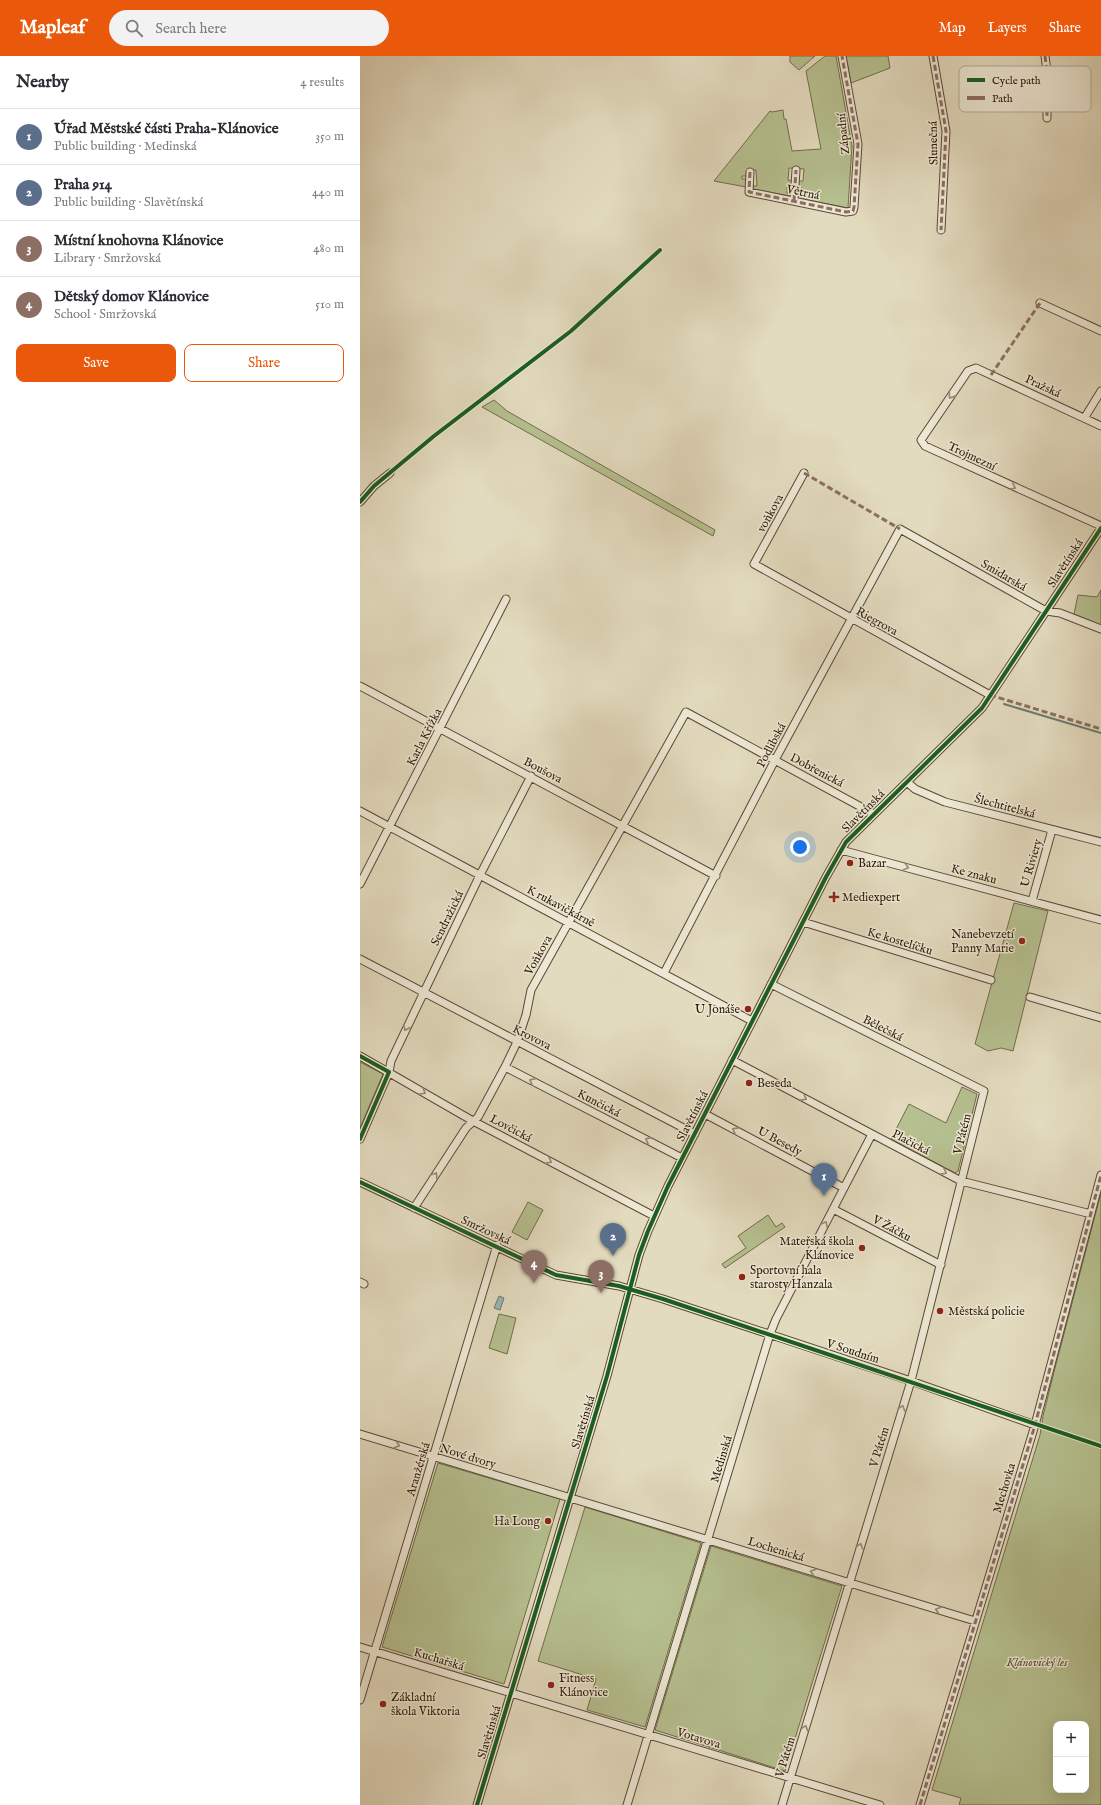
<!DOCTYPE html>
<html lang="en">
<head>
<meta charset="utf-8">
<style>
	:root { --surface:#fff; --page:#f2f2f3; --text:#2b2b33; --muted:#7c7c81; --line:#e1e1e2; --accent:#ea580c }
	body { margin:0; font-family:"IM FELL English",serif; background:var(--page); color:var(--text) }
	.controls { position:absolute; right:12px; bottom:12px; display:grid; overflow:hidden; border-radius:8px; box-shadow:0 4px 16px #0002 }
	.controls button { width:36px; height:36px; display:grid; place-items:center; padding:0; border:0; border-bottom:1px solid var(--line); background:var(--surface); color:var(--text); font:20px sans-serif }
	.you { position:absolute; left:440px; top:791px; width:14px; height:14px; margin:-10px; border:3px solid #fff; border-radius:50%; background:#1a73e8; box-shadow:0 0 0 6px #1a73e833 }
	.badge { display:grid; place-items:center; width:26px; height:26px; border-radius:50%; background:var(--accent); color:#fff; font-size:13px; font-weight:700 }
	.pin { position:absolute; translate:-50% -33px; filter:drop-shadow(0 1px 2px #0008) }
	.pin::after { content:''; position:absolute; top:21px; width:14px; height:12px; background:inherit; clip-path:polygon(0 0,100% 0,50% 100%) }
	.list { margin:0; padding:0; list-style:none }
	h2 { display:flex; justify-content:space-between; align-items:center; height:52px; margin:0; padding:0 16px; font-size:17px }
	h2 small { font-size:13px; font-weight:400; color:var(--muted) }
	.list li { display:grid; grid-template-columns:26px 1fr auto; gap:12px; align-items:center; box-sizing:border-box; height:56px; padding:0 16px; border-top:1px solid var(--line) }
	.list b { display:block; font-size:15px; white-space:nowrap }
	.list p { margin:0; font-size:13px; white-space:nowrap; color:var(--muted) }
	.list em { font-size:13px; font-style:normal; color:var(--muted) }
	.actions { display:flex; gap:8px; padding:12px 16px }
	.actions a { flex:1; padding:9px 0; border:1px solid var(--accent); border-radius:8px; text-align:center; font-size:14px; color:var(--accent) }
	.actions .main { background:var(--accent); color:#fff }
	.icon { flex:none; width:22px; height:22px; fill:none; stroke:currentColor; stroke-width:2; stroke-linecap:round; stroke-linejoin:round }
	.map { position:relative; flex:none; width:741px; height:1749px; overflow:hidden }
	header { display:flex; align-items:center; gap:24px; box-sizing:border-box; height:56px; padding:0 20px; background:var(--accent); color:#fff }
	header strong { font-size:19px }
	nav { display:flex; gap:22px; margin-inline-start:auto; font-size:14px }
	.search { width:280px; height:36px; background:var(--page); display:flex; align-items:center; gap:10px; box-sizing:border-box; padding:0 14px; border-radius:22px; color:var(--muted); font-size:15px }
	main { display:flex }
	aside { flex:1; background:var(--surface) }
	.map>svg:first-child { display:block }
	.green { fill:#b6c090; stroke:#726c4a; fill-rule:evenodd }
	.water { fill:#96bab8; stroke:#6c7970 }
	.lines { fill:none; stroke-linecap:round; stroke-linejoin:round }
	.stream { stroke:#6c7970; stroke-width:2 }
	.minor-casing { stroke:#5a4934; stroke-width:9 }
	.minor { stroke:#ede8d5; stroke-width:7 }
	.quiet { stroke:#8d6e63; stroke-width:3; stroke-dasharray:6 3; stroke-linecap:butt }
	.cycleway-casing { stroke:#ede8d5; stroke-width:6 }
	.cycleway { stroke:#1b5e20; stroke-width:4 }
	.oneway { stroke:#978a77 }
	.poi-dot { fill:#8f2418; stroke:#ede8d5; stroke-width:1.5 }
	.labels { text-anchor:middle; stroke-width:3; stroke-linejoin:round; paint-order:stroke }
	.street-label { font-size:12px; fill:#2d1805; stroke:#ede8d5 }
	.poi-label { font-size:12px; fill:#2d1805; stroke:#ede8d5; text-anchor:start }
	.park-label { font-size:12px; font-style:italic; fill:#564a2f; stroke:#ede8d5 }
	.key { fill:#ede8d5; stroke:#b3aa97; stroke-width:1 }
	.key-label { font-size:11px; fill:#2d1805 }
</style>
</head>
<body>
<header>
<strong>Mapleaf</strong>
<div class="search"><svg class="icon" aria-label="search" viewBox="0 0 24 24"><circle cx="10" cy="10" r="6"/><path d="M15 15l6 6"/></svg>Search here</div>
<nav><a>Map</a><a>Layers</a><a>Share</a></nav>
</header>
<main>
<aside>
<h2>Nearby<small>4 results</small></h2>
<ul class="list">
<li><span class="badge" style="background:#5c6f8a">1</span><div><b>Úřad Městské části Praha-Klánovice</b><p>Public building · Medinská</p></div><em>350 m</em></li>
<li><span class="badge" style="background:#5c6f8a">2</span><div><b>Praha 914</b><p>Public building · Slavětínská</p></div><em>440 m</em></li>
<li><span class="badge" style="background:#8d6e63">3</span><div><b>Místní knohovna Klánovice</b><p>Library · Smržovská</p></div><em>480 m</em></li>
<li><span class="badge" style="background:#8d6e63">4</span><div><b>Dětský domov Klánovice</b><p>School · Smržovská</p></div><em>510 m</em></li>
</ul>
<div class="actions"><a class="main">Save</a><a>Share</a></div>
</aside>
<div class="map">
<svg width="741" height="1749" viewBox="0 0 741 1749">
	<rect width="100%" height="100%" fill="#e3dbbf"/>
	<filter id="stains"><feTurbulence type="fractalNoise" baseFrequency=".005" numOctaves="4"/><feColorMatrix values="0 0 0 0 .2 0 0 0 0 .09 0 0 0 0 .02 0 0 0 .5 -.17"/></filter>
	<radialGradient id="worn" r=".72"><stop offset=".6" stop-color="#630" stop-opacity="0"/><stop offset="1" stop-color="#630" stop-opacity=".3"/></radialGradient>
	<path class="green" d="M430,0H455L439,14L430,6Z
		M465,0H476L492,90L488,152L438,142L436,138L442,139L443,132H437V125H443L444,113L429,112L428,124L434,125L433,131H427V137L433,138L430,140L393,133L391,130H397L396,114H389L388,120H382V123H387L386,131L354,125L410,55L412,56L423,54L424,63H426L432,95L461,93L446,15Z
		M486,0H528L530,12L491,27Z
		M134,344L147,355L355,474L353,480L122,351Z
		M741,534V569L714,558L718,539L737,541Z
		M654,847L688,855L653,995L641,992L628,995L615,988Z
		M0,1006L23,1018L0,1072Z
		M602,1031L617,1038L598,1115L595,1117L531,1083L549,1048L586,1067Z
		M741,1137V1749H599L601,1742L572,1734L680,1379L683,1360L695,1312ZM696,1668H726V1734H696Z
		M168,1146L183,1154L167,1184L152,1176Z
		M408,1159L416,1171L422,1167L425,1171L365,1212L362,1208L386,1192L378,1180Z
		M139,1258L156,1262L147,1298L129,1292Z
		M78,1407L200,1443L144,1628L22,1591Z
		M225,1451L341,1487L285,1671L227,1654L236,1623L178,1605Z
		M351,1490L482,1530L425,1715L295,1674Z"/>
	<path class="water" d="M139,1240L144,1242L140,1254L134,1252Z"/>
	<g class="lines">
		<path class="stream" d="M644,648L741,677"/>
		<defs>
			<path id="minor" d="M573,0L586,75L581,174
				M685,0L687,15V62
				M390,116L389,136L486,156L493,155L494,151L498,88L482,0
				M434,145L436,114
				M680,247L741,275
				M725,361L741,335
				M741,370L616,312L608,315L561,384L565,390L741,470
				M444,417L394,508L630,639
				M0,446L14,430L30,417
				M0,630L356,820
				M547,726L555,733L585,746L741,786
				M0,755L392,965
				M481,794L741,864
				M0,828L146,543
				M672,845L692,774
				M443,866L631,924
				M0,903L335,1078
				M304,917L415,704L540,473L686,555L700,557L741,573
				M411,928L624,1035L551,1325L422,1749
				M670,941L741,962
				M0,1000L113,1065L294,1160
				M372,1004L601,1125L731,1158
				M145,1011L322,1102
				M345,1058L484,1132
				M0,1083L29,1016L31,1005L120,819L171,720
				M0,1126L196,1219L259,1230L303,1243L551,1325L675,1369
				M54,1152L106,1072L118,1061L145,1011L157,986L166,959L171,934L326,656L514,758
				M473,1153L581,1209
				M0,1226L4,1228
				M0,1378L615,1565
				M0,1591L520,1749
				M0,1644L137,1189
				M117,1749L247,1320L279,1199L288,1175L308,1130L466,821L486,786L622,652L741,472
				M267,1749L410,1278L416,1263L512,1078
				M560,1749L675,1369L741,1119"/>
		</defs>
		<use href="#minor" class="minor-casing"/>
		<use href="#minor" class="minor"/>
		<path class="quiet" d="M573,0L586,75L581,174
			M685,0L687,15V62
			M390,116L389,136L486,156L493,155L494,151L498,88L482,0
			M434,145L436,114
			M631,319L680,247
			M444,417L540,473
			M630,639L741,673
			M560,1749L675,1369L741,1119"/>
		<defs>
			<path id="cycleway" d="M0,446L14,430L74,380L211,275L300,194
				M0,1000L29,1016L0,1083
				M0,1126L196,1219L259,1230L303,1243L741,1390
				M117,1749L247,1320L279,1199L288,1175L308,1130L466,821L486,786L622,652L741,472"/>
		</defs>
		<use href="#cycleway" class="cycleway-casing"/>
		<use href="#cycleway" class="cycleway"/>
	</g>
	<defs><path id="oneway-chevron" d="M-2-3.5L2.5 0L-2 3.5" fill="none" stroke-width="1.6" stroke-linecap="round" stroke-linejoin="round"/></defs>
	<g class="oneway">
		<use href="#oneway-chevron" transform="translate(591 340) rotate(125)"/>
		<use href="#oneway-chevron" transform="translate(653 431) rotate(25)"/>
		<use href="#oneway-chevron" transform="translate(546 811) rotate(15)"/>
		<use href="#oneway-chevron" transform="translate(46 972) rotate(115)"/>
		<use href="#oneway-chevron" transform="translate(172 1025) rotate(-153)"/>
		<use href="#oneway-chevron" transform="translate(63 1036) rotate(30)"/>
		<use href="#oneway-chevron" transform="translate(444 1042) rotate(28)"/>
		<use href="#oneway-chevron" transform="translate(375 1074) rotate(-152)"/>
		<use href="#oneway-chevron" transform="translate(288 1084) rotate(-153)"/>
		<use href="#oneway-chevron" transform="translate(189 1105) rotate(28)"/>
		<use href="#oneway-chevron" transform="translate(584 1116) rotate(28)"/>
		<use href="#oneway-chevron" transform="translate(75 1119) rotate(-57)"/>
		<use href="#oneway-chevron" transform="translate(465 1168) rotate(-62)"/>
		<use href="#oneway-chevron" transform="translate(542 1352) rotate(-73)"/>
		<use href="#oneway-chevron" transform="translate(37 1389) rotate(17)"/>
		<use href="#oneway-chevron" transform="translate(500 1490) rotate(-73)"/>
		<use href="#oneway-chevron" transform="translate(453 1516) rotate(-163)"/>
		<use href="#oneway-chevron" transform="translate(578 1554) rotate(-163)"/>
		<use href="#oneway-chevron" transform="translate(445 1672) rotate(-73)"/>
	</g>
	<g class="poi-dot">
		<circle cx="490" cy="807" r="4"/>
		<path d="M472 835h4v4h4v4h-4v4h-4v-4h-4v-4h4z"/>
		<circle cx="662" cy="885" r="4"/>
		<circle cx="388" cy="953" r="4"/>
		<circle cx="389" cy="1027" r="4"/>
		<circle cx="502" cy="1192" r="4"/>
		<circle cx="382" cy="1221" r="4"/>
		<circle cx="580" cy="1255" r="4"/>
		<circle cx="188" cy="1465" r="4"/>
		<circle cx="191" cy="1629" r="4"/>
		<circle cx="23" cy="1648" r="4"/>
	</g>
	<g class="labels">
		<g class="street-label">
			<text transform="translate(483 78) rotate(-96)" y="4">Západní</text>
			<text transform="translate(573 87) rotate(-91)" y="4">Slunečná</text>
			<text transform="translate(443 136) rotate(12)" y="4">Větrná</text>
			<text transform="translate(683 330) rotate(25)" y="4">Pražská</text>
			<text transform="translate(612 400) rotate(25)" y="4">Trojmezní</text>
			<text transform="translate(410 457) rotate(-61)" y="4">voňkova</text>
			<text transform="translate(705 507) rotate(-57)" y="4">Slavětínská</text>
			<text transform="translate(644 519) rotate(30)" y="4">Smidarská</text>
			<text transform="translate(517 565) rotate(29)" y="4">Riegrova</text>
			<text transform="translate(64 681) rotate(-63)" y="4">Karla Křížka</text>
			<text transform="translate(411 689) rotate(-62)" y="4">Podlibská</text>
			<text transform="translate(183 714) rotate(28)" y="4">Boušova</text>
			<text transform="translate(457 714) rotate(28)" y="4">Dobřenická</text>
			<text transform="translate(645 750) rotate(15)" y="4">Šlechtitelská</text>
			<text transform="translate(503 755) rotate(-45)" y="4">Slavětínská</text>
			<text transform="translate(671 807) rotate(-74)" y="4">U Riviery</text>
			<text transform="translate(614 818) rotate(15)" y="4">Ke znaku</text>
			<text transform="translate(201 850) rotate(28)" y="4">K rukavičkárně</text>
			<text transform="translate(87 862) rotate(-64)" y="4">Sendražická</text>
			<text transform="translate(540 885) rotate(17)" y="4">Ke kostelíčku</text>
			<text transform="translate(178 899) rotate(-61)" y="4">Voňkova</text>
			<text transform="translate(523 972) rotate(27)" y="4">Bělečská</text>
			<text transform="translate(172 981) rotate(27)" y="4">Krovova</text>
			<text transform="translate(239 1047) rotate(27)" y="4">Kunčická</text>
			<text transform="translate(332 1060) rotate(-63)" y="4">Slavětínská</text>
			<text transform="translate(151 1072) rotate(28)" y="4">Lovčická</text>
			<text transform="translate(602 1078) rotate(-76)" y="4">V Pátém</text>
			<text transform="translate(420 1085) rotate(28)" y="4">U Besedy</text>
			<text transform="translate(551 1086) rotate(28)" y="4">Plačická</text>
			<text transform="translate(532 1172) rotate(28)" y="4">V Žáčku</text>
			<text transform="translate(126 1174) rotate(25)" y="4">Smržovská</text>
			<text transform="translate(493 1295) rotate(18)" y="4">V Soudním</text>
			<text transform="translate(223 1366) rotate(-73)" y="4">Slavětínská</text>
			<text transform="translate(519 1391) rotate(-73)" y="4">V Pátém</text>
			<text transform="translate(108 1400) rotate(17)" y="4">Nové dvory</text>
			<text transform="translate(361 1403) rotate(-73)" y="4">Medinská</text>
			<text transform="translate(58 1413) rotate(-73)" y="4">Aranžérská</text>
			<text transform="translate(644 1432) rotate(-73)" y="4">Mechovka</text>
			<text transform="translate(416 1493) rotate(17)" y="4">Lochenická</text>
			<text transform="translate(79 1603) rotate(17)" y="4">Kuchařská</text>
			<text transform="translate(129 1676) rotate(-73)" y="4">Slavětínská</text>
			<text transform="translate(339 1682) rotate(17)" y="4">Votavova</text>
			<text transform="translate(425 1701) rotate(-73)" y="4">V Pátém</text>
		</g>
		<g class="poi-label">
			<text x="498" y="811">Bazar</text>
			<text x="482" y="845">Mediexpert</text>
			<text x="654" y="882" text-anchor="end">Nanebevzetí<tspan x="654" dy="14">Panny Marie</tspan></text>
			<text x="380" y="957" text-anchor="end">U Jonáše</text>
			<text x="397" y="1031">Beseda</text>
			<text x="494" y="1189" text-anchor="end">Mateřská škola<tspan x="494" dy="14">Klánovice</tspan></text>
			<text x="390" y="1218">Sportovní hala<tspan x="390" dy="14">starosty Hanzala</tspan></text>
			<text x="588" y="1259">Městská policie</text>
			<text x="180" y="1469" text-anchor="end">Ha Long</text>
			<text x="199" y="1626">Fitness<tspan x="199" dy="14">Klánovice</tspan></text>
			<text x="31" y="1645">Základní<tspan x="31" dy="14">škola Viktoria</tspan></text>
		</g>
		<g class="park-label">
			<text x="677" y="1610">Klánovický les</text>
		</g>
	</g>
	<rect x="599" y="10" width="132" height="46" rx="6" class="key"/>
	<rect x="607" y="22" width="18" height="4" fill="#1b5e20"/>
	<rect x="607" y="40" width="18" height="4" fill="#8d6e63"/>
	<g class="key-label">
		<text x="632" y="28">Cycle path</text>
		<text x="632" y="46">Path</text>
	</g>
	<rect width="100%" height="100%" filter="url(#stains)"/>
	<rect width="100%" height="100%" fill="url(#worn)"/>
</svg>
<div class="controls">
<button>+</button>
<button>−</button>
</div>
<div class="you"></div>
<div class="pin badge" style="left:464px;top:1140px;background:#5c6f8a">1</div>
<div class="pin badge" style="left:253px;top:1200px;background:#5c6f8a">2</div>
<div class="pin badge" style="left:241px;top:1237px;background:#8d6e63">3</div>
<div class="pin badge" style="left:174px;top:1227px;background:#8d6e63">4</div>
</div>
</main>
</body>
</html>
